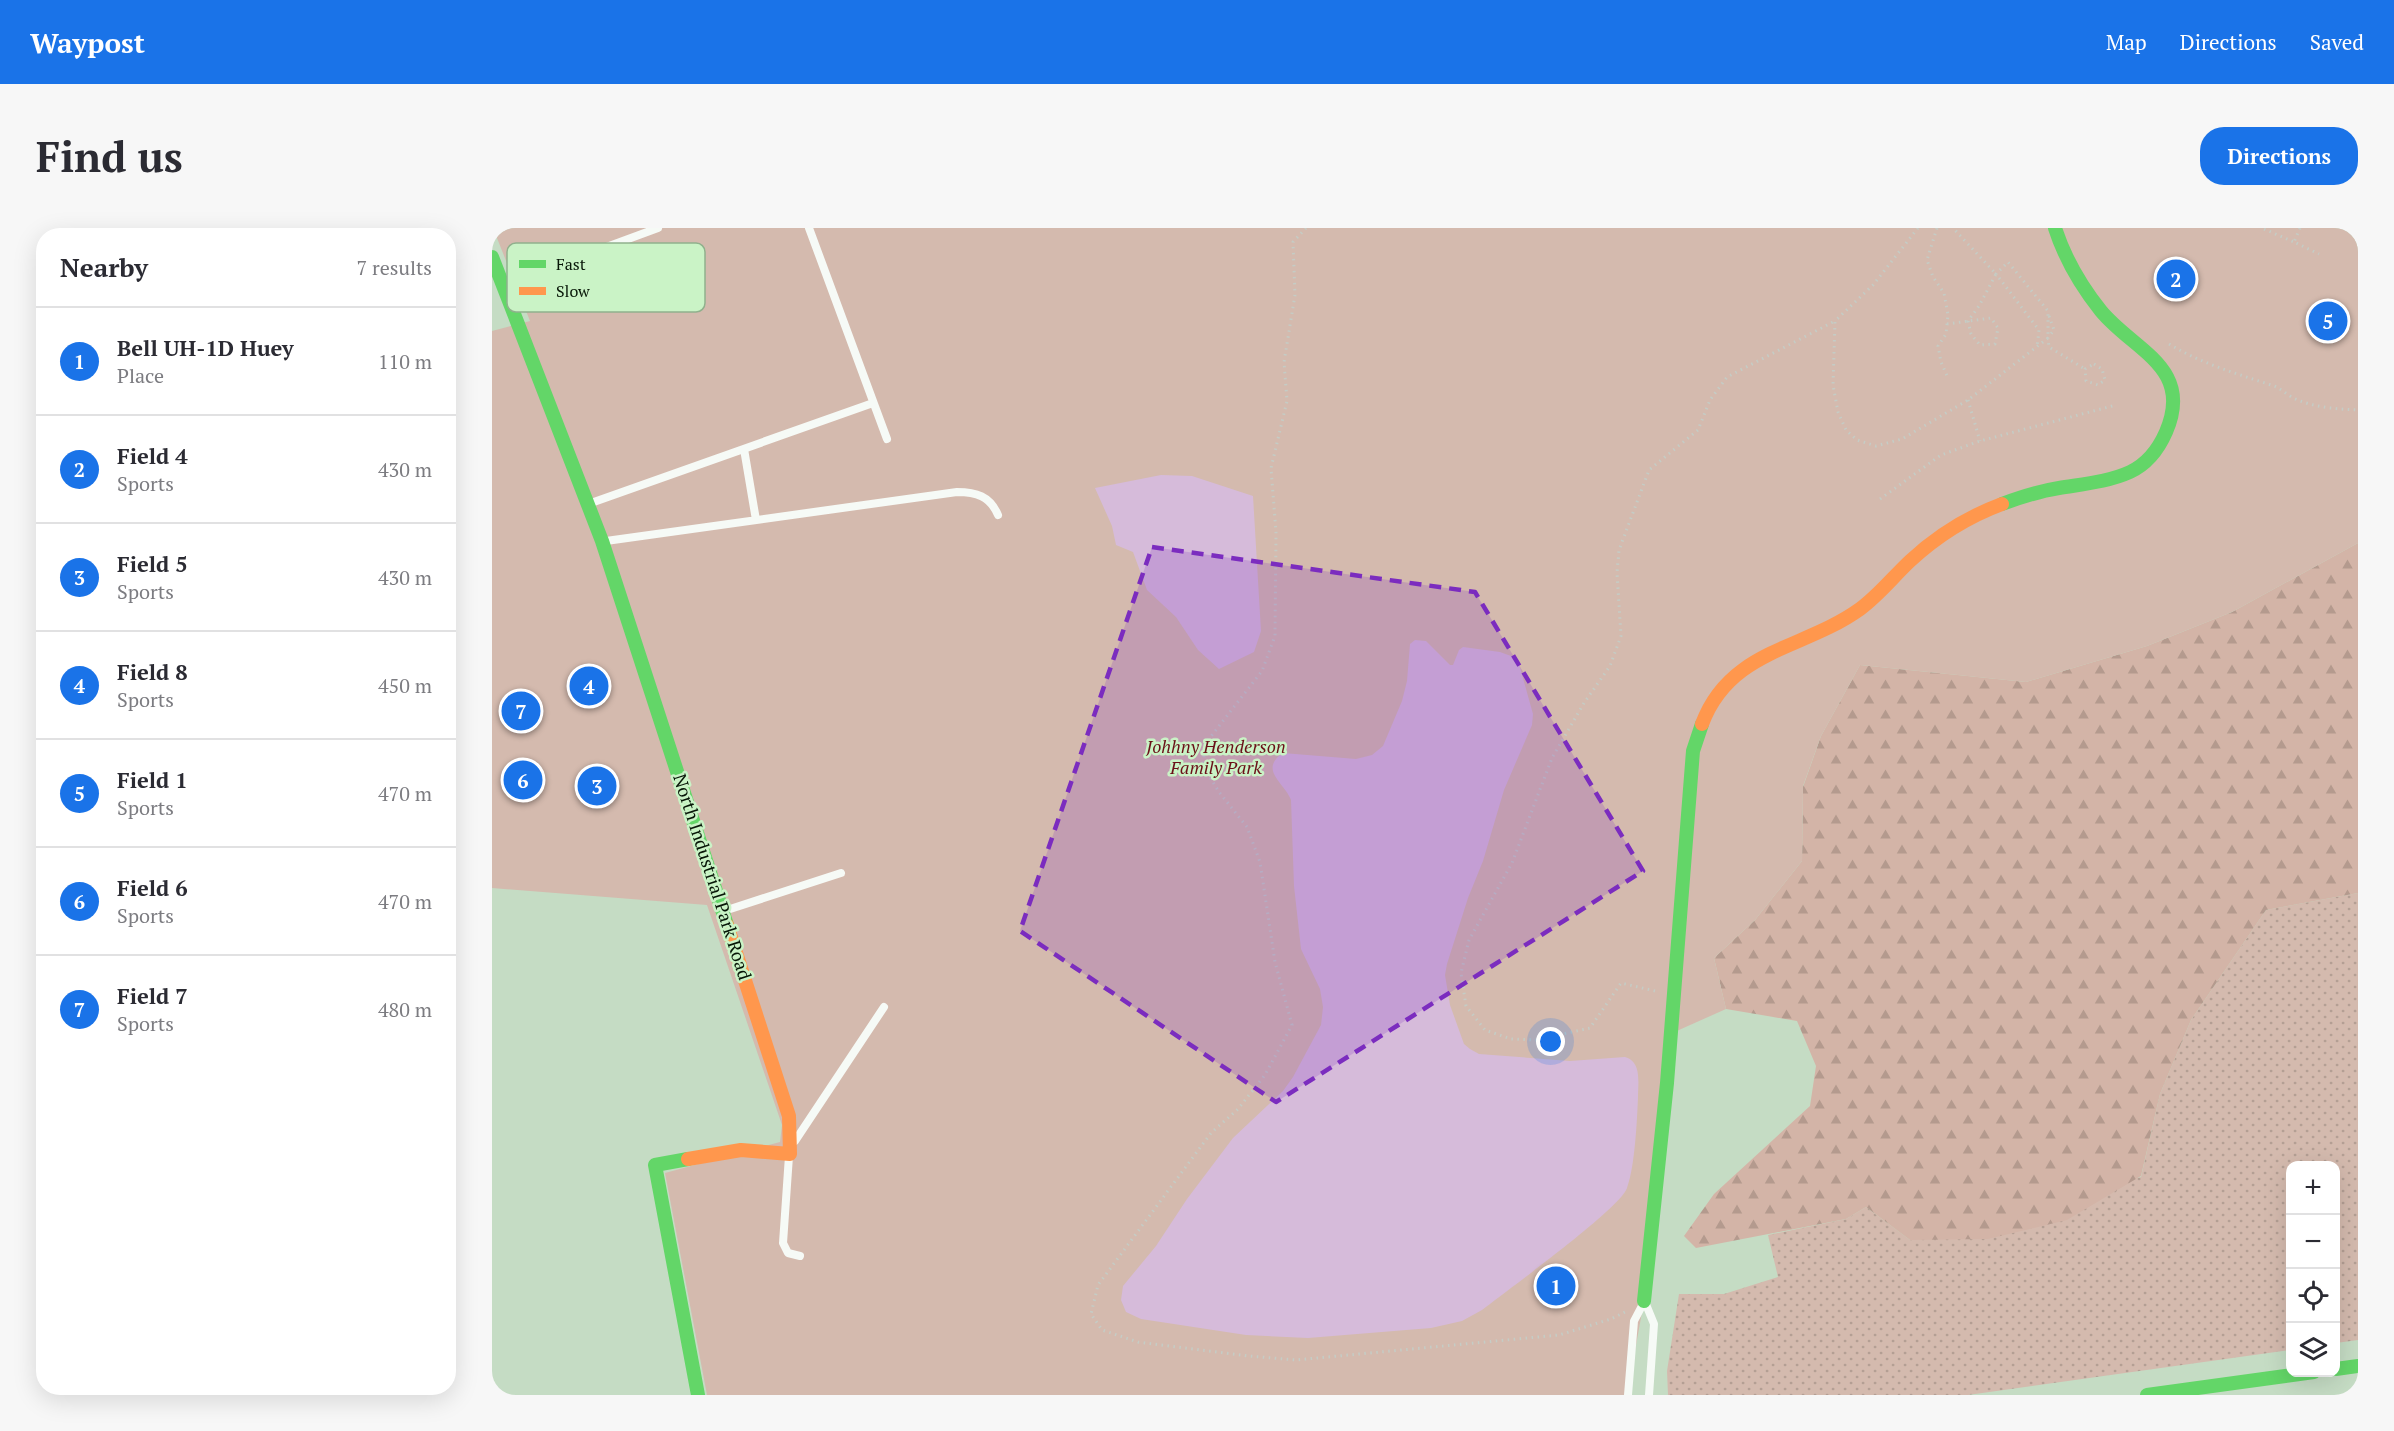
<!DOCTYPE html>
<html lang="en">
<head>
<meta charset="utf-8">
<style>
	:root { --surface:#fff; --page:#f7f7f7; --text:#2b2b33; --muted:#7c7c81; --line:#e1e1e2; --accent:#1a73e8 }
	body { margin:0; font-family:"PT Serif",serif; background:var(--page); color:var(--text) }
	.controls { position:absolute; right:18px; bottom:18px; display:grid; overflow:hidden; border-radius:12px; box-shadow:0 6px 24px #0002 }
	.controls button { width:54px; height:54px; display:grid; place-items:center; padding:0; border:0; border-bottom:2px solid var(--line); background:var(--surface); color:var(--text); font:30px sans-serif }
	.you { position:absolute; left:1059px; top:814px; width:21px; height:21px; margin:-15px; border:4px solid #fff; border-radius:50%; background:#1a73e8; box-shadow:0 0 0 9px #1a73e833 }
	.badge { display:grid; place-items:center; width:39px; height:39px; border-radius:50%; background:var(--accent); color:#fff; font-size:20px; font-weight:700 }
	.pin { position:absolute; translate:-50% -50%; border:3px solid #fff; box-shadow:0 2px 6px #0006 }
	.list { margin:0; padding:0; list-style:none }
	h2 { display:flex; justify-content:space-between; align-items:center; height:78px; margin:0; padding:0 24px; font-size:26px }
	h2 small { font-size:20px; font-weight:400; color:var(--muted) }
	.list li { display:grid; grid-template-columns:39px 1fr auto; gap:18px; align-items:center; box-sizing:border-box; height:108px; padding:0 24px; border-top:2px solid var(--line) }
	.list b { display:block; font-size:22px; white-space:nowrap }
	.list p { margin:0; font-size:20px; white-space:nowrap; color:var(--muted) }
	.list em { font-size:20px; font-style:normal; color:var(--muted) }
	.icon { flex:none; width:33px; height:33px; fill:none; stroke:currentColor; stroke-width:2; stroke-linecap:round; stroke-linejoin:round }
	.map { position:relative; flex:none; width:1866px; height:1167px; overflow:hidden; border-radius:24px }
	header { display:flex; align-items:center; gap:36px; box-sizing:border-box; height:84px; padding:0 30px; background:var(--accent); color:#fff }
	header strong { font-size:28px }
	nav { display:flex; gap:33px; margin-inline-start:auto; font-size:21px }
	.intro { display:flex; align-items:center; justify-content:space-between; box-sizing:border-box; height:144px; padding:0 36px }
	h1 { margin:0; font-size:42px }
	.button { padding:15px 27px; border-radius:24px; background:var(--accent); color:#fff; font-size:21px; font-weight:700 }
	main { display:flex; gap:36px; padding:0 36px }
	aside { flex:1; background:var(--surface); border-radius:24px; box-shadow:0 6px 24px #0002 }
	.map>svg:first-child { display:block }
	.grass { fill:url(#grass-dots) }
	.forest { fill:url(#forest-firs) }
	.park { fill:#d4baae }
	.water { fill:#d6bbda }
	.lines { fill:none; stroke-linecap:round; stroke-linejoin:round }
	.path { stroke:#c5ccc5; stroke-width:3; stroke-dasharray:1.5 4.5; stroke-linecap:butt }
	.lane { stroke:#f6faf6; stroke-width:8 }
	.fast { stroke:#63d668; stroke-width:14 }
	.slow { stroke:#ff974d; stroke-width:14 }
	.marked { fill:#7b2cbf; fill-opacity:0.2; stroke:#7b2cbf; stroke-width:4.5; stroke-dasharray:12 8; stroke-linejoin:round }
	.labels { text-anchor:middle; stroke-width:5; stroke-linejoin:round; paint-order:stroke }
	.park-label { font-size:18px; font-style:italic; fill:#6a1018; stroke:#caf3c6 }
	.street-label { font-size:18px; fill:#071607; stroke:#caf3c6 }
	.key { fill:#caf3c6; stroke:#90b18d; stroke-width:1.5 }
	.key-label { font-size:16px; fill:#071607 }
</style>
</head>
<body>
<header>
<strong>Waypost</strong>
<nav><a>Map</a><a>Directions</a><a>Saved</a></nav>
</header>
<div class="intro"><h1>Find us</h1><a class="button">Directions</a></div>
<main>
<aside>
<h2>Nearby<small>7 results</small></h2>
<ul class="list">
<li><span class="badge">1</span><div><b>Bell UH-1D Huey</b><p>Place</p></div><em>110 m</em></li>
<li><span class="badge">2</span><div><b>Field 4</b><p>Sports</p></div><em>430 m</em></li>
<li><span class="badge">3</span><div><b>Field 5</b><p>Sports</p></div><em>430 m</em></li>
<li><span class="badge">4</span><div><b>Field 8</b><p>Sports</p></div><em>450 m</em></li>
<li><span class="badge">5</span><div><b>Field 1</b><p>Sports</p></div><em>470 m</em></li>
<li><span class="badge">6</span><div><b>Field 6</b><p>Sports</p></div><em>470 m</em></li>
<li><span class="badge">7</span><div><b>Field 7</b><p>Sports</p></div><em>480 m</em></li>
</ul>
</aside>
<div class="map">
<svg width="1866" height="1167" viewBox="0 0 1866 1167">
	<defs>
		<pattern id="grass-dots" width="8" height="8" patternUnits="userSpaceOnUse" patternTransform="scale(1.5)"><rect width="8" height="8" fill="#d4baae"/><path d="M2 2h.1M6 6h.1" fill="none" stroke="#b49f94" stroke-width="1.8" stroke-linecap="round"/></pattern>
		<pattern id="forest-firs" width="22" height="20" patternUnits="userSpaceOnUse" patternTransform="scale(1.5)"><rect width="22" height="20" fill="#d3b4a7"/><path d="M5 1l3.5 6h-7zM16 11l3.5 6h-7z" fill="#b49a8e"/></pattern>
	</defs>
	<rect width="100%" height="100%" fill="#c5dcc4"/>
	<path class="grass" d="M1866,665V1112L1844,1115V938H1798V1122L1476,1167H1176L1175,1143L1187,1066H1232L1286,1049L1276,1007L1354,991L1374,979L1418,1012L1649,949L1668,866L1699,792L1774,682Z"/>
	<path class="forest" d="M1866,315V665L1774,682L1699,792L1668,866L1649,948L1575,992L1496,1011L1418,1012L1374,979L1354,991L1204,1020L1192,1008L1222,966L1318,878L1324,838L1305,793L1234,781L1222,730L1263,692L1310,633L1311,559L1329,508L1368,437L1534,454L1655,418L1740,384Z"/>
	<path class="park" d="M1,0H1866V315L1740,384L1655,418L1534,454L1368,437L1329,508L1311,558L1310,633L1263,692L1222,730L1234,781L1178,806L1152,1073L1135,1167H215L173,945L288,914L290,897L215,677L0,660V103L38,93Z"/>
	<path class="water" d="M669,247L700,248L761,268L769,403L762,424L727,441L706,422L684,389L655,362L641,324L624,317L620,298L603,260Z
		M923,412L934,413L958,437H961L967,422L971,419L1008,424L1019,428L1027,436L1041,486L1040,497L1012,562L991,633L976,670L955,736L953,747L958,777L972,816L978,821L987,826L1078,833L1133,829C1150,834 1146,854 1146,869C1145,893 1143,938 1135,960C1128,981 1014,1063 990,1082L970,1093L939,1100L816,1110L754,1107L649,1091L634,1084L629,1072L631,1058L664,1018L695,971L741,910L791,863L801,849L829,797L831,779L828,761L809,721L802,658L799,572C793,555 766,542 791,525L864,531L880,527L891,518L910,473L915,453L918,416Z"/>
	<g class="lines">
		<path class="path" d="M814,0L801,14L803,67L792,134L795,173L779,240L784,304L783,408L770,443L713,516L711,538L727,564L755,599L768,634L783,734L800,797L773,847L746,881L719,905L606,1057L599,1086L610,1102L646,1114L756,1128L804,1132L1067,1107L1119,1091L1133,1084
			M1426,0L1381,57L1343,93L1341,157L1346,184L1354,202L1365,212L1384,218L1410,211L1476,172L1556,110V83L1516,34L1504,46L1547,102L1545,119
			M1445,0L1435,32L1441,49L1452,65L1456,87L1454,106L1446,118L1449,134L1456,150
			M1808,0L1802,14L1827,26
			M1772,1L1802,14
			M1557,88L1562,102L1556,110L1557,119L1593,141
			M1455,96L1499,90L1506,100L1503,116L1488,117L1479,106L1476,93L1487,78L1504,46L1461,0
			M1677,116C1710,136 1746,146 1782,158C1790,161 1797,169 1806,172C1825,180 1846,181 1866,182
			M1602,136L1610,141L1613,152L1606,157L1594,153L1593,141Z
			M1476,172L1488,213
			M1388,271L1449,227L1488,213L1624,177
			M1163,763L1129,755L1098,800L1044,812L1019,811L993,802L974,778L969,745L977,712L1020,635L1060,530L1092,475L1118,438L1129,408L1125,345L1127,322L1157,242L1206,202L1218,172L1235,149L1343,93"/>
		<path class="lane" d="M317,0L395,211
			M14,56L166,0
			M252,221L264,292
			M99,275L381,175
			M114,313L465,264C484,264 498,268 506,287
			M232,683L349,645
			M303,913L392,779
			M297,928L291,1015L296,1025L308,1028
			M1153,1074L1162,1096L1157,1167
			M1136,1167L1142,1093L1152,1074"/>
		<path class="fast" d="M0,29L110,313L235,697
			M1510,276C1529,269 1548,263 1567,260C1591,256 1616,254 1638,244C1655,236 1667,220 1674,204C1702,139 1642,123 1609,83C1589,58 1573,31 1563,0
			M196,931L163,937L206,1167
			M1152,1073L1175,855L1201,523L1210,496
			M1844,1141L1866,1138
			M1655,1167L1822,1144"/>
		<path class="slow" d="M1210,496C1238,421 1311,422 1368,381C1387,367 1401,349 1418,333C1445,308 1475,289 1510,276
			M196,931L249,922L298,926L297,888L235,697"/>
	</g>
	<path class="marked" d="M660,319L983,364L1151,643L784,874L528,703Z"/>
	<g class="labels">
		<g class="park-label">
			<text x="724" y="525">Johhny Henderson<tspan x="724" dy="21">Family Park</tspan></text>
		</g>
		<g class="street-label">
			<text transform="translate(220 649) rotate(72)" y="6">North Industrial Park Road</text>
		</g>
	</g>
	<rect x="15" y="15" width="198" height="69" rx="9" class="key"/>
	<rect x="27" y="32" width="27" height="8" fill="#63d668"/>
	<rect x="27" y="59" width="27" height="8" fill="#ff974d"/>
	<g class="key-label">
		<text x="64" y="42">Fast</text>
		<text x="64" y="69">Slow</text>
	</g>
</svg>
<div class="controls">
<button>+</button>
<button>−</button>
<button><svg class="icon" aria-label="locate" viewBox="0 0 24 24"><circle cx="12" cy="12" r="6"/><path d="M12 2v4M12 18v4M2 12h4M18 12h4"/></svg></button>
<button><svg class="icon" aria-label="layers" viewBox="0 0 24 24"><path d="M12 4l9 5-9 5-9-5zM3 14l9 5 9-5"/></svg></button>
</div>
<div class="you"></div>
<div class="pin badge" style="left:1064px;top:1058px">1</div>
<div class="pin badge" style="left:1684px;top:51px">2</div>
<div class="pin badge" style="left:105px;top:558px">3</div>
<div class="pin badge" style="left:97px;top:458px">4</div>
<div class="pin badge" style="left:1836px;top:93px">5</div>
<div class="pin badge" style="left:31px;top:552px">6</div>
<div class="pin badge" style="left:29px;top:483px">7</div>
</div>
</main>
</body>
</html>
